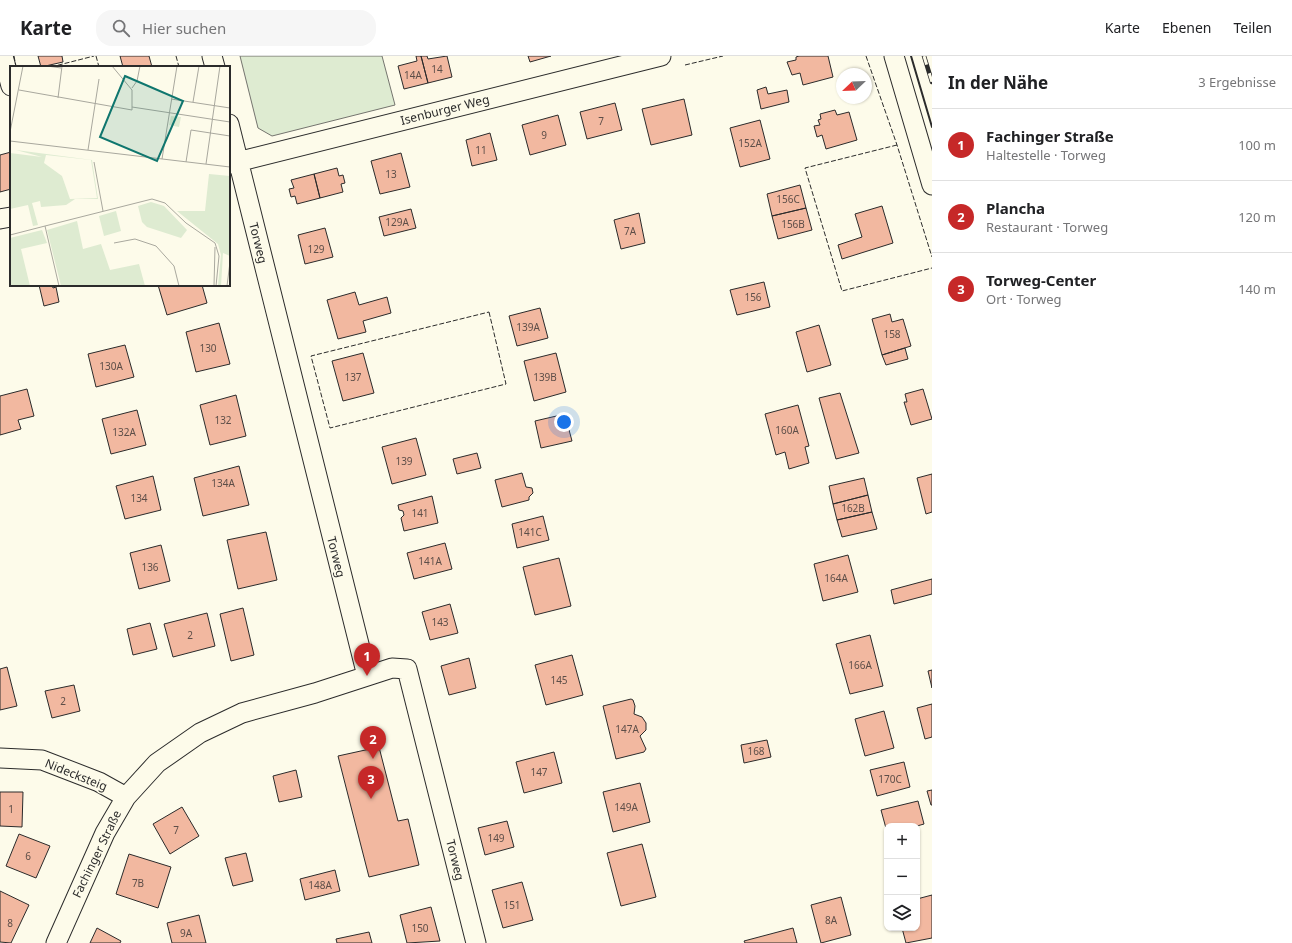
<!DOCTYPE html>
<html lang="de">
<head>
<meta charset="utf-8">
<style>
	:root { --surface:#fff; --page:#f6f6f6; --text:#202124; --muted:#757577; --line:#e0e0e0; --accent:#c62828 }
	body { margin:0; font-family:"Noto Sans",sans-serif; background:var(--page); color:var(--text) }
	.controls { position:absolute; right:12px; bottom:12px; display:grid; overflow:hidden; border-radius:8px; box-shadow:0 1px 3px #0004 }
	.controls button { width:36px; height:36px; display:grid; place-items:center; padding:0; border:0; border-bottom:1px solid var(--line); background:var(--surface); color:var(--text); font:20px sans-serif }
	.compass { position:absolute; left:836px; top:12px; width:36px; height:36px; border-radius:50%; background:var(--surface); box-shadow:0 1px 3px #0004; rotate:247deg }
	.you { position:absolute; left:564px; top:366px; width:14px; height:14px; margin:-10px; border:3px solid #fff; border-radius:50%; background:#1a73e8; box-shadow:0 0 0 6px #1a73e833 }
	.badge { display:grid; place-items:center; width:26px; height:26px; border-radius:50%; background:var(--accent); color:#fff; font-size:13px; font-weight:700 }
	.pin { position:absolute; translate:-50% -33px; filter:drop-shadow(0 1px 2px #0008) }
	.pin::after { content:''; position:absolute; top:21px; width:14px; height:12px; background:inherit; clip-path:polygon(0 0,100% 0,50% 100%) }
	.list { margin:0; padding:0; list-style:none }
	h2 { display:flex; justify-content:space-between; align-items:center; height:52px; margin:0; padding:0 16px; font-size:17px }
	h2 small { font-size:13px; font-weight:400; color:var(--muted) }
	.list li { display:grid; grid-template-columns:26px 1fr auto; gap:12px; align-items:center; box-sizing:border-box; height:72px; padding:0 16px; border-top:1px solid var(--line) }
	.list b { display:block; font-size:15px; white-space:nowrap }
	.list p { margin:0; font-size:13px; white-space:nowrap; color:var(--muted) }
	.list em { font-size:13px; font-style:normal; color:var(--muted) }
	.icon { flex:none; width:22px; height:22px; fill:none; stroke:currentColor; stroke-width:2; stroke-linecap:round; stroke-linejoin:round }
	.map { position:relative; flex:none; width:932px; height:887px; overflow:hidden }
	header { display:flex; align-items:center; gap:24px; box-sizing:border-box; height:56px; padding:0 20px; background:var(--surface); border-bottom:1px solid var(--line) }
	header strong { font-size:19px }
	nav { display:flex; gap:22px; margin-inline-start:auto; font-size:14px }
	.search { width:280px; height:36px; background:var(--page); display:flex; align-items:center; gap:10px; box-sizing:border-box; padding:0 14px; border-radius:16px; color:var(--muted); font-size:15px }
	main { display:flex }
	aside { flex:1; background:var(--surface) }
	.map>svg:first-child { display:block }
	.green { fill:#deebd1; stroke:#74746e }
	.building { fill:#f2b8a0; stroke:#2b2b2b }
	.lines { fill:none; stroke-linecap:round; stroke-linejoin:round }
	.minor-casing { stroke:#2b2b2b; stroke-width:21 }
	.minor { stroke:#fdfbea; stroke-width:19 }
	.rail-casing { stroke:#2b2b2b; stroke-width:4.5 }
	.rail { stroke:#fdfbea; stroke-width:3; stroke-dasharray:9; stroke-linecap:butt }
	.fence { stroke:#2b2b2b; stroke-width:1; stroke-dasharray:5 2; stroke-linecap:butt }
	.wall { stroke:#2b2b2b; stroke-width:2 }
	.labels { text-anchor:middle; stroke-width:3; stroke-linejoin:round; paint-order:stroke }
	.number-label { font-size:10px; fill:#5d4e48 }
	.street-label { font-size:12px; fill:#2b2b2b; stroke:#fdfbea }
	.inset-road { fill:none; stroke:#a9a89e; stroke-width:1 }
	.view { fill:#0f766e; fill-opacity:0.15; stroke:#0f766e; stroke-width:2 }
	.inset-edge { fill:none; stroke:#2b2b2b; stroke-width:2 }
</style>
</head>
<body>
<header>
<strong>Karte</strong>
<div class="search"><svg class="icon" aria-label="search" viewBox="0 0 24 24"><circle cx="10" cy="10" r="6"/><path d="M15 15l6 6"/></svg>Hier suchen</div>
<nav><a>Karte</a><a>Ebenen</a><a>Teilen</a></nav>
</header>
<main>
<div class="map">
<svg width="932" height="887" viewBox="0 0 932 887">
	<rect width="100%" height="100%" fill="#fdfbea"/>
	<path class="green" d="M240,0H382L395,49L272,80L258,72Z"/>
	<path class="building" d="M38,0H62L63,6L41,11Z
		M120,0H149L152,11H123Z
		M416,0H421L428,27L404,33L398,10L417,5Z
		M421,0H427L428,3L447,0L452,21L428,27Z
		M528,0H551L530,6Z
		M799,0H828L833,21L803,29L800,17L792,19L787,6L796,4V1Z
		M766,31L768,38L787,34L789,46L761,53L757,34Z
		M684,43L692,79L651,89L642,53Z
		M615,47L622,74L587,83L580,56Z
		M835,54L837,59L849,56L857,84L826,93L822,79L817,81L814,70L820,69L818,64L821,63L820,58Z
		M558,59L566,89L530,99L522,69Z
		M760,64L770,103L740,111L730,72Z
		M490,77L497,104L472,110L466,84Z
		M11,96V133L0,136V99Z
		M401,97L410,131L380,138L371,105Z
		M337,112L339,120L343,119L345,127L341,128L343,136L320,142L314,118Z
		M314,118L320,142L297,148L295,140L291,141L289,133L294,132L291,124Z
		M800,129L806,152L772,160L767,138Z
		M882,150L893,187L842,203L838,189L862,181L855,158Z
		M806,152L812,174L778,183L772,160Z
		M411,153L416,172L384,180L379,161Z
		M639,157L645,187L621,193L614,164Z
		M325,172L333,201L305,208L298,179Z
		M764,226L770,251L737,259L730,234Z
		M39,229H52L53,232L56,231L59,246L44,250Z
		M158,229H202L207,247L167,259Z
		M355,236L359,249L387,241L391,257L363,265L366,276L338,283L327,244Z
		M540,252L548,282L517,290L509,260Z
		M890,258L892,266L903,263L911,290L882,299L872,263Z
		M219,267L230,308L196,316L186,276Z
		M819,269L831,309L807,316L796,276Z
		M125,289L134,321L96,331L88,298Z
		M905,292L908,303L886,309L882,299Z
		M363,297L374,337L343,345L332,305Z
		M556,297L566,336L534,345L524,305Z
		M27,333L34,360L18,364L21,373L0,379V340Z
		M923,333L932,363L911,369L904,346H907L905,338Z
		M840,337L859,397L836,403L819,342Z
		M236,339L246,380L210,389L200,349Z
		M798,349L809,390L805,391L809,407L789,413L785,396L776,399L765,358Z
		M137,354L146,389L111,398L102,363Z
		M565,358L569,360L570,366L568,370L572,385L541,392L535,365Z
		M416,382L426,419L392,428L382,391Z
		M477,397L481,412L457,418L453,403Z
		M239,410L249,449L203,460L194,422Z
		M522,417L526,431L532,432L533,437L529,441V444L502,451L495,424Z
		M932,418V456L926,458L917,422Z
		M153,420L161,454L125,463L116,430Z
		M864,422L868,439L833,448L829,430Z
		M868,439L872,456L837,464L833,448Z
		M432,440L438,467L404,475L401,462L404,459L403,455L399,454L398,449Z
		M872,456L877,473L842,481L837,464Z
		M543,460L549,484L517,492L512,468Z
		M266,476L277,524L238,533L227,484Z
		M445,487L452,513L414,523L407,497Z
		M161,489L170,525L139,533L130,497Z
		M848,499L858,536L823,545L814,508Z
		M559,502L571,550L535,559L523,511Z
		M932,523V538L894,548L891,534Z
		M450,548L458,577L430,584L422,556Z
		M243,552L254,599L231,605L220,558Z
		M207,557L215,590L173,601L164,568Z
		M150,567L157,593L133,599L127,573Z
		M870,579L883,630L850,638L836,588Z
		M572,599L583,639L546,649L535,609Z
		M469,602L476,632L449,639L441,610Z
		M7,611L17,650L0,654V613Z
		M932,614V632L928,615Z
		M74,629L80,655L52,662L45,635Z
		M631,643L633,644L635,650L634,658L642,661L646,667V674L640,680L646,693L644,696L616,703L603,650Z
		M932,648V681L925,683L917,652Z
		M884,655L894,692L865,700L855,663Z
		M767,684L771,701L744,707L741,689Z
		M379,691L398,765L408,763L419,809L369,821L338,700Z
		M554,696L562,727L524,737L516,706Z
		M904,706L910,731L877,740L870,714Z
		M296,714L302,741L279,746L273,720Z
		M640,727L650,766L613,776L603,736Z
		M932,734V749H931L927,735Z
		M0,736H23L22,771L0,770Z
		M918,745L924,768L917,770H887V776L881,754Z
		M182,751L199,780L170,798L153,768Z
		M507,765L514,791L485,799L478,772Z
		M19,778L50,790L36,822L6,810Z
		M642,788L656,841L621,850L607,797Z
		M246,797L253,825L233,830L225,802Z
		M129,798L171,811L158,852L116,838Z
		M335,814L340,835L305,844L300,823Z
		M522,826L533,864L503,872L492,834Z
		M0,835L29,849L11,887L0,886Z
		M932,839V882L906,887L902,872H917V843Z
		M841,841L851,879L821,887L811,849Z
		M431,851L440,885L407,887L400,859Z
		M199,859L206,887H172L167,867Z
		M97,872L121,885L120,887H90Z
		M793,872L797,887H745L744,885Z
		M369,876L372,887H337L336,883Z"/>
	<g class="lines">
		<defs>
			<path id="minor" d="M3,0L11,30
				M212,0L215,11
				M894,0L932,129
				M229,68L367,620
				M229,108L661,0
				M0,163L11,161
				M0,702L42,704L99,726L126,741
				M56,887L105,777L126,741L157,707L200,677L242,657L315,637L392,612L407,613L476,887"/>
		</defs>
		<use href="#minor" class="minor-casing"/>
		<use href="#minor" class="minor"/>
		<defs>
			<path id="rail" d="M924,0L932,26"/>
		</defs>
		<use href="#rail" class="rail-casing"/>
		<use href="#rail" class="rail"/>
		<path class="fence" d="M14,0L16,11
			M96,0L99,11
			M176,0L179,11
			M866,0L897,89L932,201
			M685,9L723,0
			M51,11L94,0
			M897,89L805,112L842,235L932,212
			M489,256L506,328L330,372L311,300Z"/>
		<path class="wall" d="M911,0L932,71"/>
	</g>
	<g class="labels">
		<g class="number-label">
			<text x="437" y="17">14</text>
			<text x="413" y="23">14A</text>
			<text x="601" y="69">7</text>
			<text x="544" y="83">9</text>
			<text x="750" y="91">152A</text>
			<text x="481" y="98">11</text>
			<text x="391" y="122">13</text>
			<text x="788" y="147">156C</text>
			<text x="397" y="170">129A</text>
			<text x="793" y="172">156B</text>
			<text x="630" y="179">7A</text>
			<text x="316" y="197">129</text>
			<text x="753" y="245">156</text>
			<text x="528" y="275">139A</text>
			<text x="892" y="282">158</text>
			<text x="208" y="296">130</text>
			<text x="111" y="314">130A</text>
			<text x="353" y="325">137</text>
			<text x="545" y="325">139B</text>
			<text x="223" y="368">132</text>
			<text x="787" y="378">160A</text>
			<text x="124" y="380">132A</text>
			<text x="404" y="409">139</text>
			<text x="223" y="431">134A</text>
			<text x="139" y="446">134</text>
			<text x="853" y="456">162B</text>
			<text x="420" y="461">141</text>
			<text x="530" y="480">141C</text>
			<text x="430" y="509">141A</text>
			<text x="150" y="515">136</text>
			<text x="836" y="526">164A</text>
			<text x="440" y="570">143</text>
			<text x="190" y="583">2</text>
			<text x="860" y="613">166A</text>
			<text x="559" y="628">145</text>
			<text x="63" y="649">2</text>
			<text x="627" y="677">147A</text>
			<text x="756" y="699">168</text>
			<text x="539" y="720">147</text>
			<text x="890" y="727">170C</text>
			<text x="626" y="755">149A</text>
			<text x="11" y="757">1</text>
			<text x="176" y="778">7</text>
			<text x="496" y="786">149</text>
			<text x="28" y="804">6</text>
			<text x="138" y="831">7B</text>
			<text x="320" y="833">148A</text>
			<text x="512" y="853">151</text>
			<text x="831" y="868">8A</text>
			<text x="10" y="871">8</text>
			<text x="420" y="876">150</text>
			<text x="186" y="881">9A</text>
		</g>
		<g class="street-label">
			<text transform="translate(445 54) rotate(-14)" y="4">Isenburger Weg</text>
			<text transform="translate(258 187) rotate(76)" y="4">Torweg</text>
			<text transform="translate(336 501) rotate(76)" y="4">Torweg</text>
			<text transform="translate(76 719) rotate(22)" y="4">Nidecksteig</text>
			<text transform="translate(97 798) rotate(-64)" y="4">Fachinger Straße</text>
			<text transform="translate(455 804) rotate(76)" y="4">Torweg</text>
		</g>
	</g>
	<g transform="translate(10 10)">
		<rect width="220" height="220" fill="#fdfbea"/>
		<path d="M161,50L171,51L169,61L159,59ZM6,84L82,94L88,133H65L56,139L31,141L30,135L22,137L28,159L23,160L18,139L0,143V87L32,91ZM36,89L81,94L87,132L60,133L52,110L34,97ZM199,108L220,110V190L213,187L211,220L208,219L211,189L208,178L167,145H195ZM141,136L154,140L177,164L171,172L137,161L132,156L128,140ZM106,145L111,165L94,170L89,150ZM67,155L73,183L91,178L100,204L129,198L135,220H51L37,164ZM32,164L37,177L11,183L20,220H0V172Z" fill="#deebd1" fill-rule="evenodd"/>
		<path class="inset-road" d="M37,0L51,2M122,22L127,15L130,0M9,24L122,44V24L102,0M48,32L52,0M161,33L220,42M183,36L189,0M122,41L220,56M0,66L13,0M0,75L220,101M78,84L89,13M152,93L167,0M84,96L93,145M176,96L181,64L220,70M196,98L210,0M0,169L35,160M104,177L125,173L146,180L164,200L169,220M49,220L35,160L142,133L155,137L176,157L205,177L209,190L206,220M204,220L205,181M217,220L220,196"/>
		<path class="view" d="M115,10L173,35L147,95L90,71Z"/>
		<rect width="220" height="220" class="inset-edge"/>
	</g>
</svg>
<div class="controls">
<button>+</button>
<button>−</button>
<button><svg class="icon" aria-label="layers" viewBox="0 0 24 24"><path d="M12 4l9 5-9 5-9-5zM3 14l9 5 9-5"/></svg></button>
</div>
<svg class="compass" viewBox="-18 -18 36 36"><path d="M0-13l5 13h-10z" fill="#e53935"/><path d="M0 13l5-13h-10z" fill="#757577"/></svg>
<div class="you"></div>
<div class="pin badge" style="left:367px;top:620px">1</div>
<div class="pin badge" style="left:373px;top:703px">2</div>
<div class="pin badge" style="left:371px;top:743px">3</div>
</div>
<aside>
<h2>In der Nähe<small>3 Ergebnisse</small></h2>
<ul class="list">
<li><span class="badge">1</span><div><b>Fachinger Straße</b><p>Haltestelle · Torweg</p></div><em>100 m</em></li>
<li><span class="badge">2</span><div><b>Plancha</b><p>Restaurant · Torweg</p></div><em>120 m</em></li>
<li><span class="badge">3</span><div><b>Torweg-Center</b><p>Ort · Torweg</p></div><em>140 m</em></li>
</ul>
</aside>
</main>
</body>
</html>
